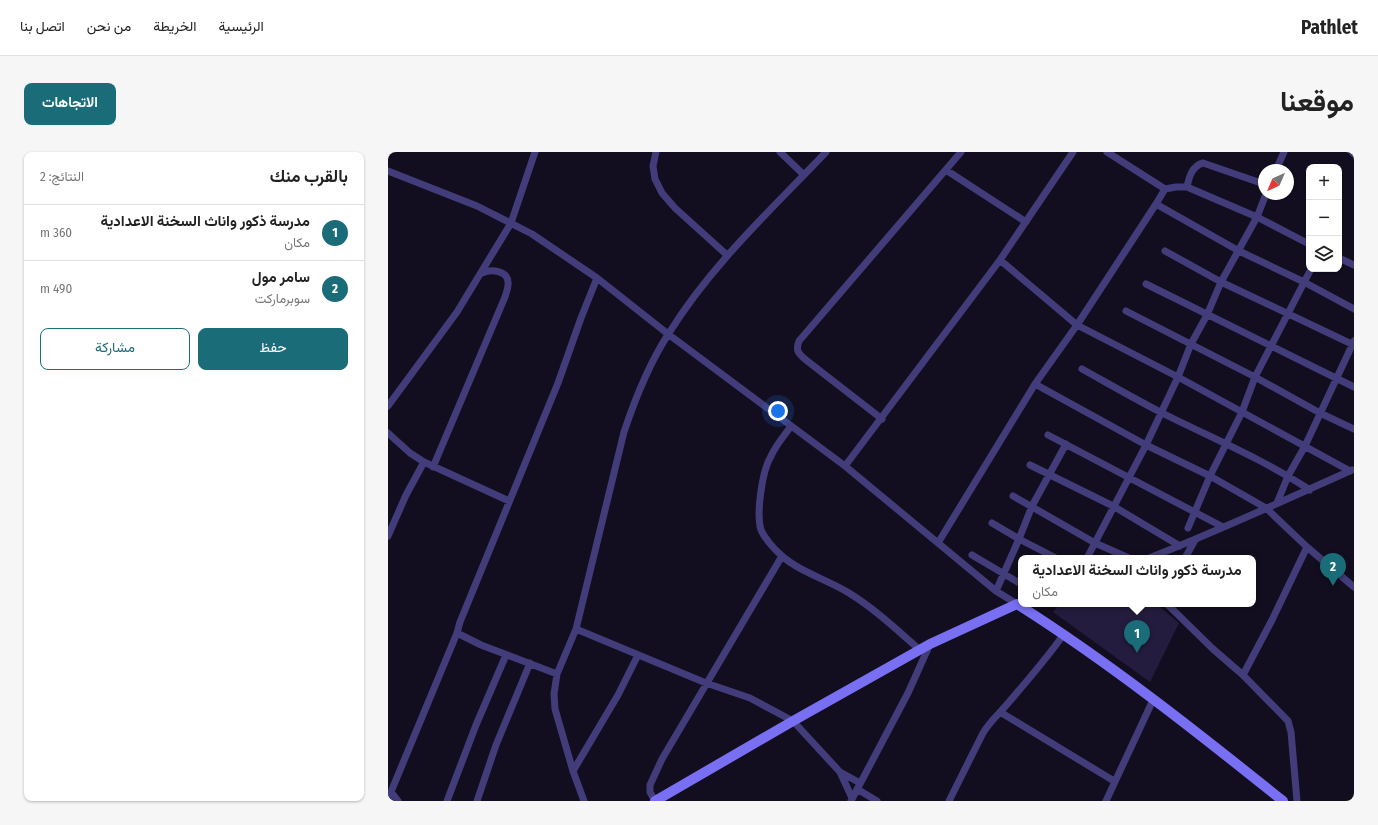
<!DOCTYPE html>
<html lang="ar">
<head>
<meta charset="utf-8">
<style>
	:root { --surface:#fff; --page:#f6f6f6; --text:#222; --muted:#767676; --line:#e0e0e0; --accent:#1b6c79 }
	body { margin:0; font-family:"Fira Sans Condensed",Vazirmatn,sans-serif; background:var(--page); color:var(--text); direction:rtl }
	.controls { position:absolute; right:12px; top:12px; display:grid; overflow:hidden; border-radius:8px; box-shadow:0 1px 3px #0004 }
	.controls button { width:36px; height:36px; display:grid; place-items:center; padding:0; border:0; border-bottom:1px solid var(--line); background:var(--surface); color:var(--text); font:20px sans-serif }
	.compass { position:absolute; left:870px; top:12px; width:36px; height:36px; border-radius:50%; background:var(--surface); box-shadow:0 1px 3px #0004; rotate:224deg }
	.you { position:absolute; left:390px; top:259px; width:14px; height:14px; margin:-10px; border:3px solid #fff; border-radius:50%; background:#1a73e8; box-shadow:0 0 0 6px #1a73e833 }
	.badge { display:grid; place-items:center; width:26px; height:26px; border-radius:50%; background:var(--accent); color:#fff; font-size:13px; font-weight:700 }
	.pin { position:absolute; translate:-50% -33px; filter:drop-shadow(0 1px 2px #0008) }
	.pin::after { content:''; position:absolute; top:21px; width:14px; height:12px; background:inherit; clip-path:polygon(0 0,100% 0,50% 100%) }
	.popup { position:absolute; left:630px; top:403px; width:238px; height:52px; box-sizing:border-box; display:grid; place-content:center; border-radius:8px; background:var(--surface); filter:drop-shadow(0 1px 3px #0005); font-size:13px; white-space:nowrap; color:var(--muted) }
	.popup b { font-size:15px; color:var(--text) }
	.popup::after { content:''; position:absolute; left:50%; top:100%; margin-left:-8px; border:8px solid transparent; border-top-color:var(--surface) }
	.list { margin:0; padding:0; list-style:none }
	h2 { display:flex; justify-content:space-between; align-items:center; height:52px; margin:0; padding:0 16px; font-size:17px }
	h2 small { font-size:13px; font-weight:400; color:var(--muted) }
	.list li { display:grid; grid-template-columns:26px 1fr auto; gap:12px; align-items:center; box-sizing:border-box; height:56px; padding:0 16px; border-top:1px solid var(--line) }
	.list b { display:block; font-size:15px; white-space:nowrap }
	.list p { margin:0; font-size:13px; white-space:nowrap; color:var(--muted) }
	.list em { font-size:13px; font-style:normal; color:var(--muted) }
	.actions { display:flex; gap:8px; padding:12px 16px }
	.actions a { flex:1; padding:9px 0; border:1px solid var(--accent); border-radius:8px; text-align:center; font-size:14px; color:var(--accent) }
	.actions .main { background:var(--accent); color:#fff }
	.icon { flex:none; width:22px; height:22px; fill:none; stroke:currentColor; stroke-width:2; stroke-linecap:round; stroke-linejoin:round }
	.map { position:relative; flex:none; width:966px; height:649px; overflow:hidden; direction:ltr; border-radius:8px }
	header { display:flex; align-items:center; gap:24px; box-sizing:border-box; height:56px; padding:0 20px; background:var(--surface); border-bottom:1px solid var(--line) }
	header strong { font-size:19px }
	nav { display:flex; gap:22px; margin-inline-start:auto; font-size:14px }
	.intro { display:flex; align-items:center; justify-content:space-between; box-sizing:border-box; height:96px; padding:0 24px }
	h1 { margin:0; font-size:28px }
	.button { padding:10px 18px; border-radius:8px; background:var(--accent); color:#fff; font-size:14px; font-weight:700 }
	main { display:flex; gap:24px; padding:0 24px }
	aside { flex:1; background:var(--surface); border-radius:8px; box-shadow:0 1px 3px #0004 }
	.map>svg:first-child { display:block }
	.building { fill:#241c3e }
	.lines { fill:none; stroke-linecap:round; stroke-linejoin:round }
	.street { stroke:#423d7a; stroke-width:7 }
	.secondary { stroke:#786ff3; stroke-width:10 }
</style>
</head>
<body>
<header>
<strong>Pathlet</strong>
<nav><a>الرئيسية</a><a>الخريطة</a><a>من نحن</a><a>اتصل بنا</a></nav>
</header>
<div class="intro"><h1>موقعنا</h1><a class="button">الاتجاهات</a></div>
<main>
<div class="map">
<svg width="966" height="649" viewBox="0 0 966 649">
	<rect width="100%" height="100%" fill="#120e1f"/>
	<path class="building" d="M672,452H768L791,471L762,530L665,460Z"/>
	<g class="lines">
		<path class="street" d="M268,0L265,14L267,27L274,41L287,56L339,103
			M392,0L416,23
			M719,0L777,37
			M964,0L966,2
			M558,18L638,70
			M888,18L896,0
			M0,19L89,54L144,82L209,126L280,182L457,314L608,439L629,452H631
			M799,35L869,65L921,92
			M768,52L777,37L788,35H799C801,25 804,14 815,11L876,32
			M777,99L833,130L966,193
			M951,106L966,113
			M758,132L966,235
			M738,159L867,225L932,261L966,277
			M694,217C721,232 747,247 774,261C824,286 875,307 922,338
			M647,232L758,293L822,324L878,356L919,395L966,435
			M0,254L69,160L123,71L147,0
			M494,267L418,208C411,202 407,199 411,189L573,0
			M403,274C396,284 388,293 383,304C374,319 368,362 373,378C377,387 387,398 394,404C412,420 440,428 461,441C487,457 509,478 532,498
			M0,281L22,301L36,310L121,349
			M660,283L835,375
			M642,313L725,354L792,394
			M457,314L612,108L685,0
			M45,315L117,145C118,141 120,137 120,133C122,118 103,117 94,121
			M962,319L790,225L689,173L768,52L851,99L916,130L966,157
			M625,344L707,391L741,406
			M889,351L900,324L917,294L966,189
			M604,371L631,387L668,406
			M800,376L822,324L854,260L867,225L923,117
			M0,384L18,343L36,310
			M550,391L647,232L689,173L612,108
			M584,403L633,432
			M699,406L758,293L790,225L803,192L819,163L833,130L869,65L878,42
			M761,406C830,379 897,348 964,318
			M797,406L807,388
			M608,439L631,387L644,354L678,292
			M779,452L825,497L855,523L884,468L919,395
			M188,477L318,531L362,546L405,569L452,620L464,646
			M69,481L93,493L169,522
			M855,523L900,569L903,580L909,649
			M612,560L726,629
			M185,619L230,543L250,503
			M452,620L472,631
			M469,637L489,649
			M3,640L10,649
			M0,647L69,481L72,470L170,231L193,166L209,126
			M59,649L88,573L118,503
			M89,649L108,593L142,511
			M196,649L185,619L167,557L166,542L169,522L188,477L236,280C247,247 262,210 281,181C324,112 383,58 438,0
			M267,649L262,640V633L274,607L394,404
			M463,649L520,541L542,492
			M561,649L595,581C602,569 612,561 621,550C640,528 659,506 676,482
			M718,649L765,548"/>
		<path class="secondary" d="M267,649L405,569L542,492L629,452C722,511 809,580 895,649"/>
	</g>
</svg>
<div class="controls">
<button>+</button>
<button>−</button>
<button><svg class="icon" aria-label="layers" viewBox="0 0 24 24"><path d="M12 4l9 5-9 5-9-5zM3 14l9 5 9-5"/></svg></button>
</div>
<svg class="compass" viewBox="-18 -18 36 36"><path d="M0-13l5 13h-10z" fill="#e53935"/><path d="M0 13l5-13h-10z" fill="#767676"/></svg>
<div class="you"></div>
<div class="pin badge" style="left:749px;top:501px">1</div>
<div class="popup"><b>مدرسة ذكور واناث السخنة الاعدادية</b>مكان</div>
<div class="pin badge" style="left:945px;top:434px">2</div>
</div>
<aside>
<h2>بالقرب منك<small>النتائج: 2</small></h2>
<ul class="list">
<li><span class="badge">1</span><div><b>مدرسة ذكور واناث السخنة الاعدادية</b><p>مكان</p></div><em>360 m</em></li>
<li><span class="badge">2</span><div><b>سامر مول</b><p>سوبرماركت</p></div><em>490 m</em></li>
</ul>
<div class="actions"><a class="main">حفظ</a><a>مشاركة</a></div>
</aside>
</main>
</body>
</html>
